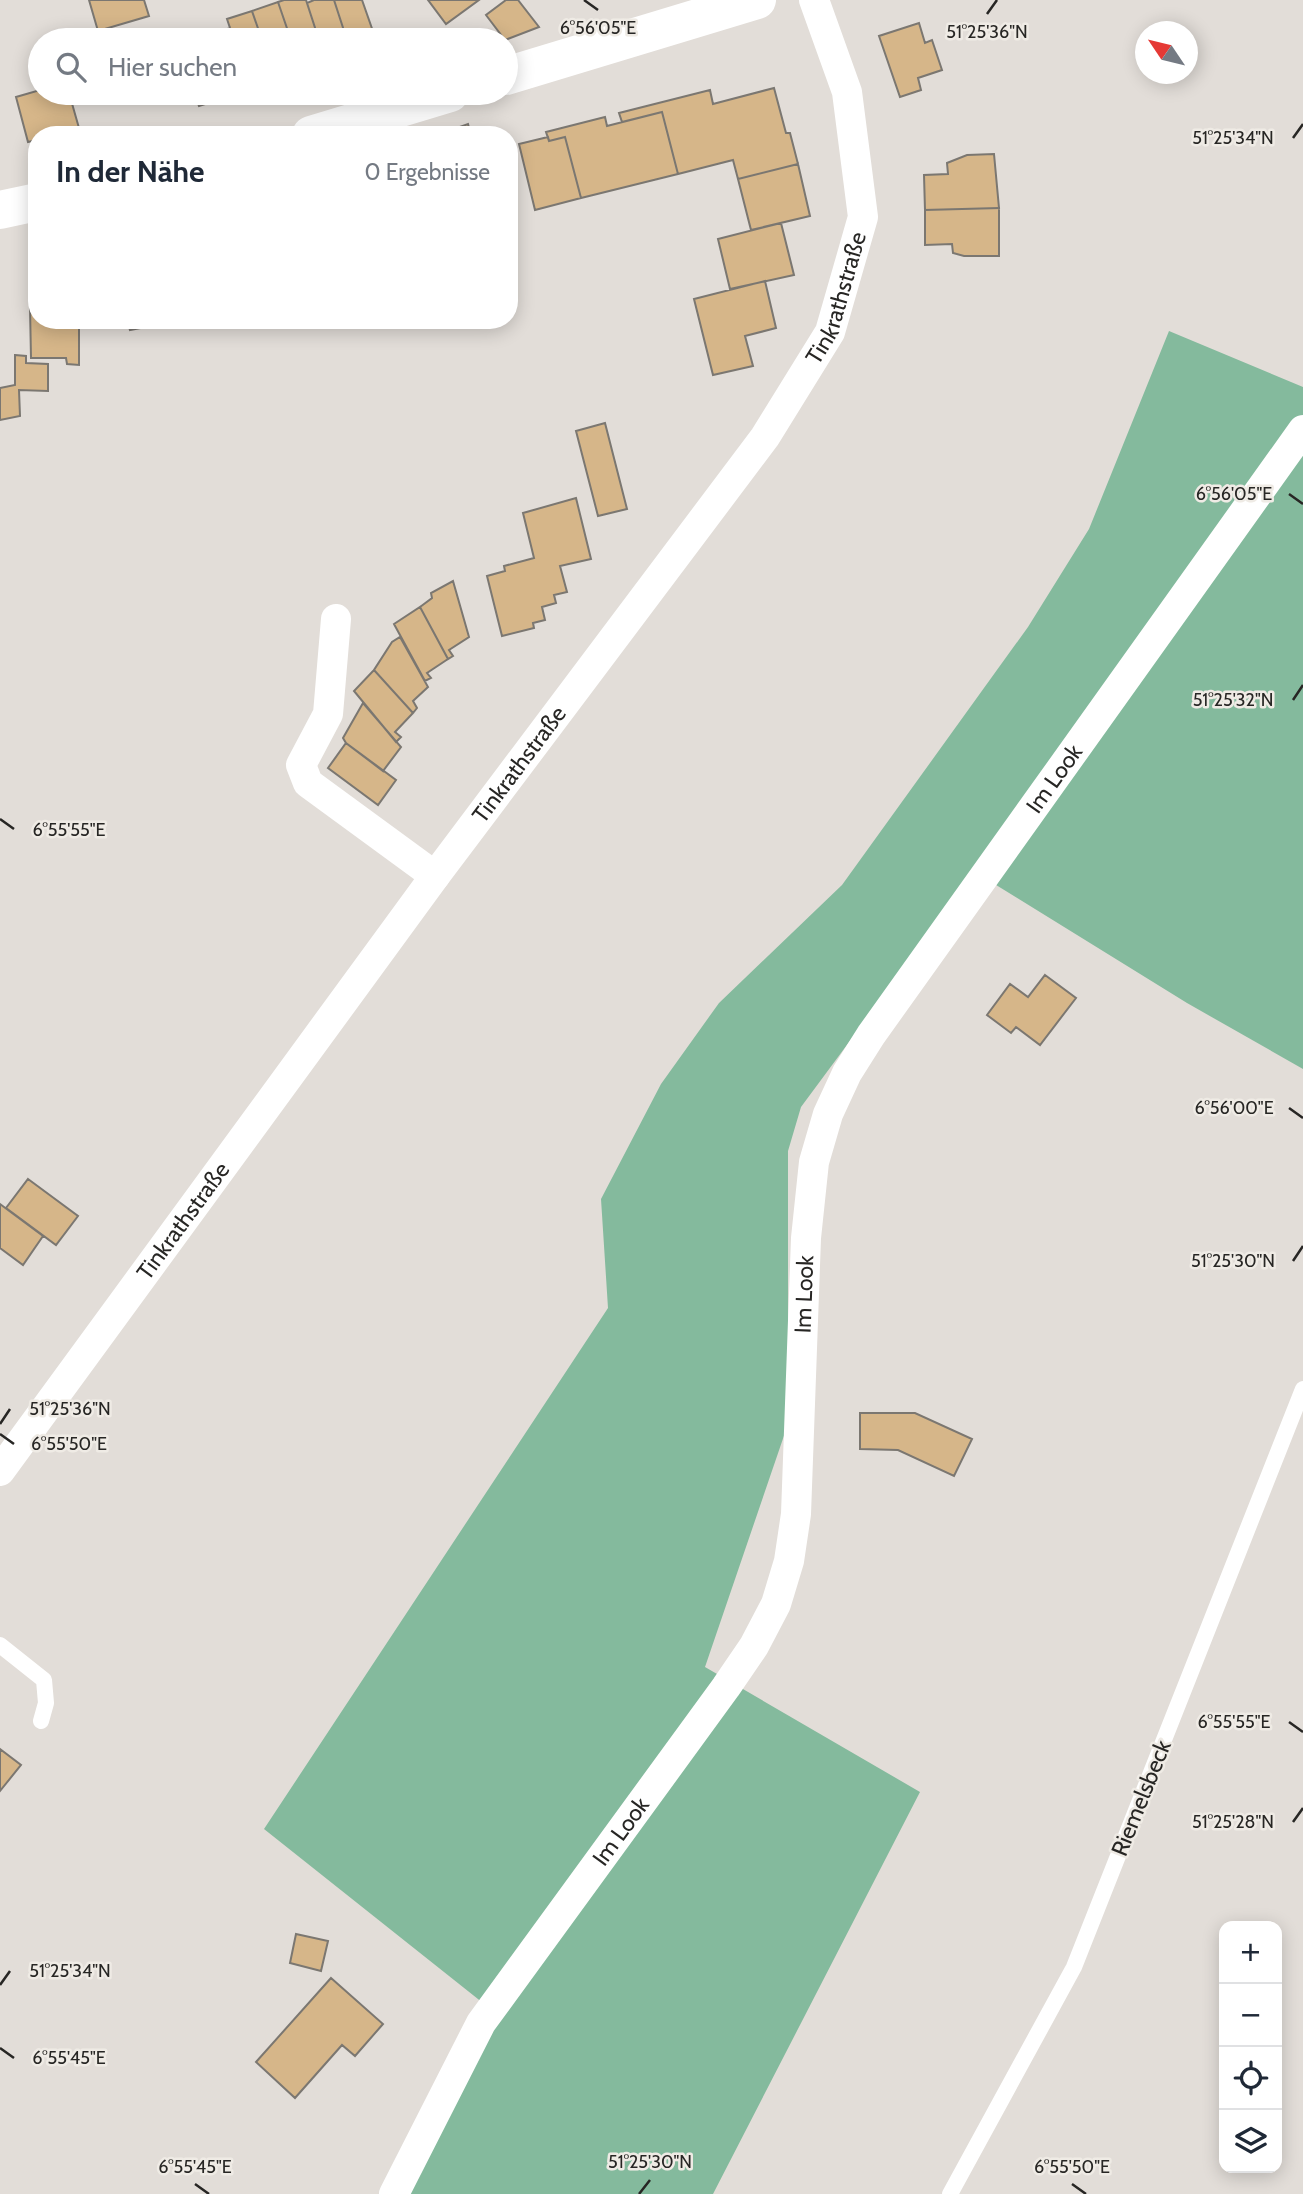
<!DOCTYPE html>
<html lang="de">
<head>
<meta charset="utf-8">
<style>
	:root { --surface:#fff; --page:#f6f6f7; --text:#1f2937; --muted:#747a83; --line:#e0e1e3 }
	body { margin:0; font-family:Cabin,sans-serif; background:var(--page); color:var(--text) }
	.controls { position:absolute; right:21px; bottom:21px; display:grid; overflow:hidden; border-radius:14px; box-shadow:0 4px 18px #0003 }
	.controls button { width:63px; height:63px; display:grid; place-items:center; padding:0; border:0; border-bottom:2px solid var(--line); background:var(--surface); color:var(--text); font:35px sans-serif }
	.compass { position:absolute; left:1135px; top:21px; width:63px; height:63px; border-radius:50%; background:var(--surface); box-shadow:0 4px 18px #0003; rotate:305deg }
	.list { margin:0; padding:0; list-style:none }
	h2 { display:flex; justify-content:space-between; align-items:center; height:91px; margin:0; padding:0 28px; font-size:30px }
	h2 small { font-size:23px; font-weight:400; color:var(--muted) }
	.icon { flex:none; width:38px; height:38px; fill:none; stroke:currentColor; stroke-width:2; stroke-linecap:round; stroke-linejoin:round }
	.map { position:relative; flex:none; width:1303px; height:2194px; overflow:hidden }
	.search { position:absolute; background:var(--surface); box-shadow:0 4px 18px #0003; left:28px; top:28px; width:490px; height:77px; display:flex; align-items:center; gap:18px; box-sizing:border-box; padding:0 24px; border-radius:38px; color:var(--muted); font-size:26px }
	.panel { position:absolute; background:var(--surface); box-shadow:0 4px 18px #0003; left:28px; top:126px; width:490px; height:203px; border-radius:28px }
	.map>svg:first-child { display:block }
	.forest { fill:#84ba9d }
	.building { fill:#d6b689; stroke:#7b7771; stroke-width:2 }
	.lines { fill:none; stroke-linecap:round; stroke-linejoin:round }
	.lane { stroke:#fff; stroke-width:16 }
	.street { stroke:#fff; stroke-width:30 }
	.secondary { stroke:#fff; stroke-width:38 }
	.ticks { fill:none; stroke:#272624; stroke-width:2.5 }
	.labels { text-anchor:middle; stroke-width:5; stroke-linejoin:round; paint-order:stroke }
	.street-label { font-size:23px; fill:#272624; stroke:#efebe5 }
	.ticks-label { font-size:18px; text-anchor:middle; fill:#272624; stroke:#efebe5; stroke-width:5; stroke-linejoin:round; paint-order:stroke }
</style>
</head>
<body>
<div class="map">
<svg width="1303" height="2194" viewBox="0 0 1303 2194">
	<rect width="100%" height="100%" fill="#e2ddd8"/>
	<path class="forest" d="M1169,331L1303,387V1069L1187,1003L975,872L801,1107L788,1151V1424L705,1667L920,1792L713,2194H409L483,2003L264,1829L608,1308L601,1199L661,1084L719,1003L842,885L1028,627L1089,529Z"/>
	<path class="building" d="M89,0H144L149,16L98,31Z
		M284,0H306L319,40H291L278,2Z
		M314,0H334L347,40H319L307,3Z
		M334,0H362L376,40H347Z
		M428,0H479L446,24Z
		M506,0H518L539,27L505,40L486,15Z
		M278,2L291,40H262L252,11Z
		M252,11L262,40H234L227,19Z
		M919,23L925,43L932,40L942,70L918,78L921,90L900,97L879,36Z
		M230,28L234,40H205L204,37Z
		M774,88L786,133H790L798,164L738,179L733,160L678,174L662,112L622,122L619,113L710,90L713,104Z
		M40,90V93H69L79,128L55,135H37V140L28,142L16,97Z
		M194,93H223L224,98L199,106Z
		M662,112L678,174L581,198L565,137L549,141L546,132L605,117L607,126Z
		M468,124L471,135H437Z
		M548,137L549,141L565,137L581,198L535,210L519,144Z
		M994,154L999,208L925,210L924,175L948,174L947,163L967,155Z
		M798,164L810,216L751,230L738,179Z
		M999,208V256H964L953,253L952,244L925,245V210Z
		M781,223L794,275L730,289L718,239Z
		M765,281L776,328L745,336L753,366L713,375L694,299Z
		M30,307H37V320H79V365L67,364L66,358H31Z
		M127,320H181L130,330Z
		M15,355L26,356V363L48,364V391L19,390L20,416L0,420V388L15,385Z
		M605,423L627,509L598,516L576,431Z
		M576,498L591,559L560,566L567,592L554,595L556,603L542,607L545,620L533,623L534,628L502,636L487,576L505,571L504,566L534,558L523,513Z
		M453,581L469,637L449,650L453,656L448,659L420,607L432,598L431,593Z
		M420,607L448,659L427,673L431,678L425,681L394,624Z
		M400,637L428,687L413,701L417,708L413,713L374,670L392,642Z
		M374,670L413,713L395,732L401,737L396,742L354,691Z
		M363,703L401,747L383,771L346,743L343,738Z
		M346,743L396,780L378,805L328,768Z
		M1045,975L1076,998L1040,1045L1016,1027L1011,1033L987,1015L1010,984L1028,997Z
		M28,1179L78,1216L56,1245L6,1208Z
		M0,1204L43,1236L23,1265L0,1248Z
		M860,1413H915L972,1439L954,1476L898,1450L860,1449Z
		M0,1749L21,1765L0,1791Z
		M296,1934L328,1941L321,1971L290,1963Z
		M331,1978L383,2024L355,2056L342,2045L295,2098L256,2062Z"/>
	<g class="lines">
		<path class="lane" d="M0,1645L44,1680L46,1703L41,1721
			M950,2194L1074,1967L1303,1389"/>
		<g class="street">
			<path d="M336,619L328,714L301,765L308,783L435,876"/>
			<path id="s1" d="M0,1471L435,876L765,437L830,332L863,217L847,92L814,0"/>
			<path id="s2" d="M394,2194L481,2023L726,1687L754,1646L776,1604L789,1561L796,1514L806,1238L814,1162L828,1114L847,1073L871,1035L1303,430"/>
		</g>
		<path class="secondary" d="M506,76L757,0
			M311,135L450,93
			M0,210L37,202"/>
	</g>
	<path class="ticks" d="M584,0L598,10M987,14L997,0M1293,138L1303,124M1289,494L1303,504M1293,700L1303,685M0,819L14,829M1289,1108L1303,1118M1293,1261L1303,1246M0,1424L10,1409M0,1434L14,1444M1289,1722L1303,1732M1293,1822L1303,1808M0,1985L10,1971M0,2048L14,2058M195,2184L209,2194M1072,2184L1086,2194M639,2194L650,2180"/>
	<g class="labels">
		<g class="street-label">
			<text dy="8" stroke="none"><textPath href="#s1" startOffset="1444">Tinkrathstraße</textPath></text>
			<text dy="8" stroke="none"><textPath href="#s1" startOffset="877">Tinkrathstraße</textPath></text>
			<text dy="8" stroke="none"><textPath href="#s2" startOffset="1605">Im Look</textPath></text>
			<text dy="8" stroke="none"><textPath href="#s1" startOffset="310">Tinkrathstraße</textPath></text>
			<text dy="8" stroke="none"><textPath href="#s2" startOffset="1017">Im Look</textPath></text>
			<text transform="translate(1141 1798) rotate(-68)" y="8">Riemelsbeck</text>
			<text dy="8" stroke="none"><textPath href="#s2" startOffset="429">Im Look</textPath></text>
		</g>
	</g>
	<g class="ticks-label">
		<text x="598" y="34">6°56'05"E</text>
		<text x="987" y="38">51°25'36"N</text>
		<text x="1233" y="144">51°25'34"N</text>
		<text x="1234" y="500">6°56'05"E</text>
		<text x="1233" y="706">51°25'32"N</text>
		<text x="69" y="836">6°55'55"E</text>
		<text x="1234" y="1114">6°56'00"E</text>
		<text x="1233" y="1267">51°25'30"N</text>
		<text x="70" y="1415">51°25'36"N</text>
		<text x="69" y="1450">6°55'50"E</text>
		<text x="1234" y="1728">6°55'55"E</text>
		<text x="1233" y="1828">51°25'28"N</text>
		<text x="70" y="1977">51°25'34"N</text>
		<text x="69" y="2064">6°55'45"E</text>
		<text x="650" y="2168">51°25'30"N</text>
		<text x="195" y="2173">6°55'45"E</text>
		<text x="1072" y="2173">6°55'50"E</text>
	</g>
</svg>
<div class="controls">
<button>+</button>
<button>−</button>
<button><svg class="icon" aria-label="locate" viewBox="0 0 24 24"><circle cx="12" cy="12" r="6"/><path d="M12 2v4M12 18v4M2 12h4M18 12h4"/></svg></button>
<button><svg class="icon" aria-label="layers" viewBox="0 0 24 24"><path d="M12 4l9 5-9 5-9-5zM3 14l9 5 9-5"/></svg></button>
</div>
<svg class="compass" viewBox="-18 -18 36 36"><path d="M0-13l5 13h-10z" fill="#e53935"/><path d="M0 13l5-13h-10z" fill="#747a83"/></svg>
<div class="search"><svg class="icon" aria-label="search" viewBox="0 0 24 24"><circle cx="10" cy="10" r="6"/><path d="M15 15l6 6"/></svg>Hier suchen</div>
<section class="panel">
<h2>In der Nähe<small>0 Ergebnisse</small></h2>
<ul class="list">
</ul>
</section>
</div>
</body>
</html>
